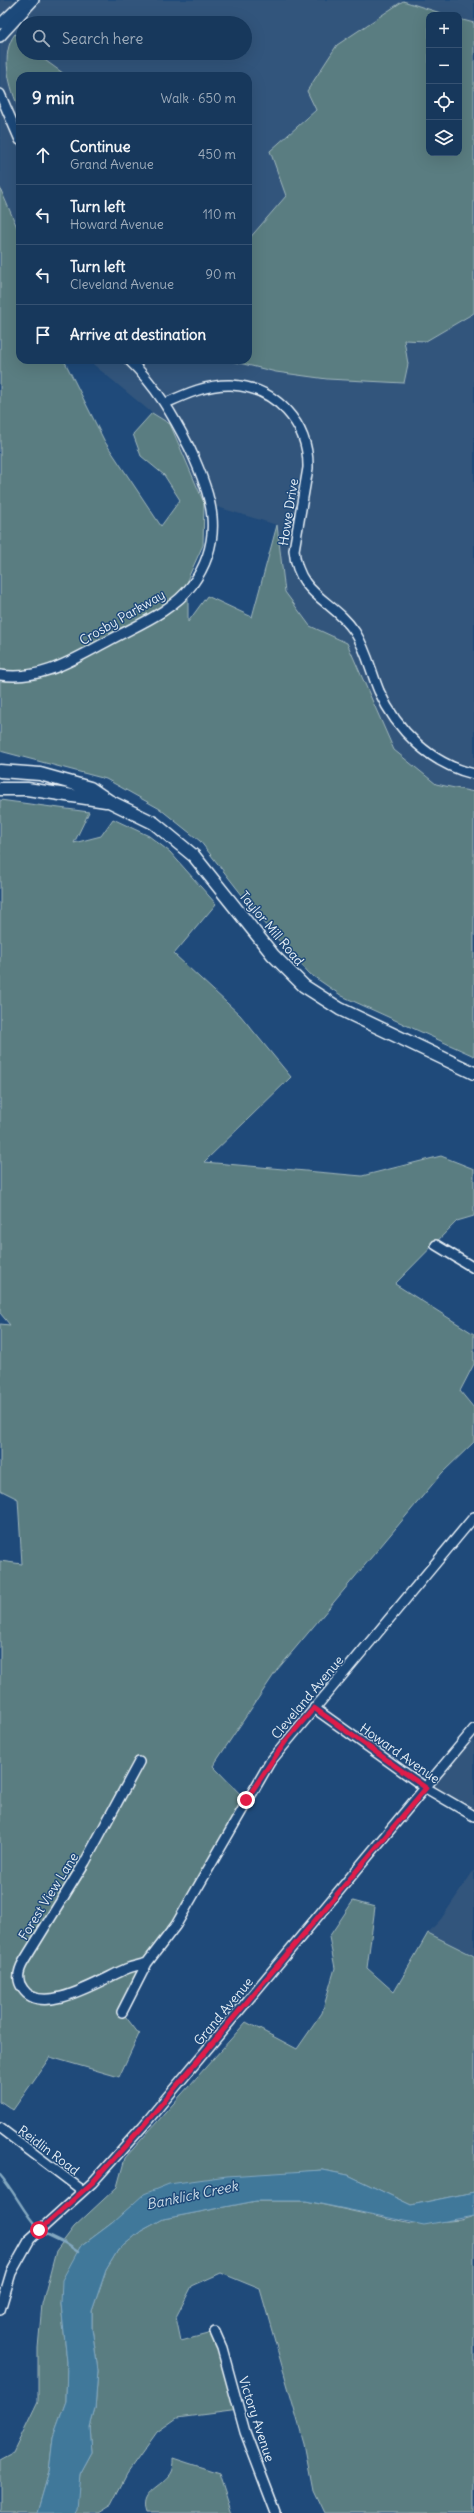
<!DOCTYPE html>
<html lang="en">
<head>
<meta charset="utf-8">
<style>
	:root { --surface:#17385c; --page:#203f62; --text:#f1f3f6; --muted:#9eacbb; --line:#365272 }
	body { margin:0; font-family:Delius,sans-serif; background:var(--page); color:var(--text) }
	.controls { position:absolute; right:12px; top:12px; display:grid; overflow:hidden; border-radius:8px; box-shadow:0 4px 16px #0002 }
	.controls button { width:36px; height:36px; display:grid; place-items:center; padding:0; border:0; border-bottom:1px solid var(--line); background:var(--surface); color:var(--text); font:20px sans-serif }
	.stop { position:absolute; width:12px; height:12px; margin:-9px; border:3px solid #e11d48; border-radius:50%; background:#fff }
	.stop.end { background:#e11d48; border-color:#fff; box-shadow:0 1px 4px #0008 }
	.list { margin:0; padding:0; list-style:none }
	h2 { display:flex; justify-content:space-between; align-items:center; height:52px; margin:0; padding:0 16px; font-size:17px }
	h2 small { font-size:13px; font-weight:400; color:var(--muted) }
	.list li { display:grid; grid-template-columns:26px 1fr auto; gap:12px; align-items:center; box-sizing:border-box; height:60px; padding:0 16px; border-top:1px solid var(--line) }
	.list b { display:block; font-size:15px; white-space:nowrap }
	.list p { margin:0; font-size:13px; white-space:nowrap; color:var(--muted) }
	.list em { font-size:13px; font-style:normal; color:var(--muted) }
	.icon { flex:none; width:22px; height:22px; fill:none; stroke:currentColor; stroke-width:2; stroke-linecap:round; stroke-linejoin:round }
	.map { position:relative; flex:none; width:474px; height:2513px; overflow:hidden }
	.search { position:absolute; background:var(--surface); box-shadow:0 4px 16px #0002; left:16px; top:16px; width:236px; height:44px; display:flex; align-items:center; gap:10px; box-sizing:border-box; padding:0 14px; border-radius:22px; color:var(--muted); font-size:15px }
	.panel { position:absolute; background:var(--surface); box-shadow:0 4px 16px #0002; left:16px; top:72px; width:236px; height:292px; border-radius:12px }
	.map>svg:first-child { display:block }
	.built { fill:#32557c; fill-rule:evenodd }
	.green { fill:#5a7d81; stroke:#a1b7bc }
	.water { fill:#3f789a; stroke:#83a8c0 }
	.lines { fill:none; stroke-linecap:round; stroke-linejoin:round }
	.stream { stroke:#83a8c0; stroke-width:2.5 }
	.minor-casing { stroke:#e8f1f8; stroke-width:12 }
	.major-casing { stroke:#e8f1f8; stroke-width:15 }
	.minor { stroke:#1f4a7a; stroke-width:9 }
	.major { stroke:#1f4a7a; stroke-width:12 }
	.route { stroke:#e11d48; stroke-width:5 }
	.labels { text-anchor:middle; stroke-width:3; stroke-linejoin:round; paint-order:stroke }
	.street-label { font-size:13px; fill:#e8f1f8; stroke:#1f4a7a }
	.water-label { font-size:14px; font-style:italic; fill:#cfdfea; stroke:#1f4a7a }
</style>
</head>
<body>
<div class="map">
<svg width="474" height="2513" viewBox="0 0 474 2513">
	<rect width="100%" height="100%" fill="#1f4a7a"/>
	<filter id="ink" filterUnits="userSpaceOnUse"><feTurbulence type="fractalNoise" baseFrequency=".025" numOctaves="2"/><feDisplacementMap in="SourceGraphic" scale="8" xChannelSelector="R" yChannelSelector="G"/><feConvolveMatrix kernelMatrix="1 2 1 2 8 2 1 2 1" color-interpolation-filters="sRGB"/></filter>
	<g filter="url(#ink)">
		<path class="built" d="M0,0H474V23L459,19V15H447L403,1L316,109L270,151L286,196L248,240V76H20V234L0,188ZM23,23H245V53H23Z
			M474,313V792L436,784L394,750L347,644L310,626L285,592L277,525L204,503L170,424L152,413L88,360H227L276,372L404,383L408,364L404,340L426,341Z
			M474,1729V1816L426,1788Z
			M474,1870V1956L428,1933L441,1919Z"/>
		<path class="green" d="M403,1L447,15H429V153H459V19L474,23V313L426,341L404,340L408,364L404,383L327,379L276,372L227,360H248V240L286,196L270,151L316,110L307,91L337,45Z
			M15,34L23,38V53H35L67,76H20V111C9,87 0,53 15,34Z
			M0,188L20,234V360H64L105,442L161,526L180,500L164,475L141,456L133,434L152,413L170,424L204,503L203,545L188,578V622L207,596L252,617L277,525L285,592L310,626L347,643L394,750L436,784L474,792V1056L342,996L310,974L270,931L200,841L160,809L106,779L0,751Z
			M0,800L89,812L74,843L101,836L113,819L149,836L170,852L216,904L174,954L240,1015L291,1077L204,1162L362,1176L441,1156L474,1169V1216L457,1221L395,1284L474,1334V1364L460,1391L474,1408V1442L442,1473L277,1670L213,1766L246,1800L122,2012L139,2034L119,2077L50,2057L13,2110L0,2101V1561L22,1564L18,1499L0,1490V1324L10,1325L0,1313Z
			M353,1901L375,1907L367,1968L394,1992L428,1933L474,1956V2192L411,2205L348,2175L322,2170L286,2173L112,2223L80,2247L61,2304L67,2362L66,2401L53,2437L49,2472L37,2513H0V2460L13,2453L38,2401V2348L42,2304L56,2251L74,2227L117,2187L125,2158L246,2022L297,2049L322,2013L335,1968L329,1937Z
			M256,2201H306L411,2224L461,2220L474,2216V2513H324L313,2490L304,2443L260,2289L221,2273L192,2286L176,2317L181,2341L215,2332L239,2410L177,2418L157,2432L127,2474L111,2505L98,2513H74L80,2474L92,2452L90,2427L95,2409L98,2371L92,2328V2311L106,2270L118,2250L141,2231L163,2219Z
			M173,2458L219,2473L232,2513H147C140,2492 159,2489 169,2476C173,2471 173,2464 173,2458Z"/>
		<path class="water" d="M322,2170L348,2175L411,2205L474,2192V2216L424,2225L306,2201H256L163,2219L141,2231L118,2250L106,2270L92,2311V2328L98,2371L95,2409L90,2427L92,2452L80,2474L77,2508L74,2513H37L49,2472L53,2437L66,2401L67,2362L61,2304L62,2280L80,2247L112,2223L144,2194L169,2184L227,2176Z"/>
		<g class="lines">
			<path class="stream" d="M0,2175C15,2192 23,2212 38,2228
				M42,2232L65,2243L78,2252"/>
			<defs>
				<path id="minor" d="M0,24L25,0
					M0,37L34,0
					M0,94L20,140
					M166,403C186,394 208,384 231,385C276,387 309,424 308,468L294,550C298,596 334,600 355,632C367,651 371,672 379,691C397,731 431,764 474,774
					M0,675C42,681 74,659 110,640C137,625 173,611 192,585C226,538 212,496 190,449C173,415 156,386 129,360
					M436,1245L474,1268
					M314,1708L426,1788L474,1816
					M139,1762L85,1862L24,1961C18,1971 16,1980 23,1989C42,2018 104,1978 126,1969C133,1966 140,1965 147,1963
					M122,2012L147,1963L176,1925L270,1762L474,1517
					M0,2128L83,2191
					M0,2310L11,2273L30,2239L92,2183L143,2126L474,1729
					M215,2332L222,2348L245,2432L276,2513"/>
				<path id="major" d="M0,771L40,774L90,788L109,801L154,823L194,856L273,955L304,986L340,1009L474,1073
					M0,789H27L106,801"/>
			</defs>
			<use href="#minor" class="minor-casing"/>
			<use href="#major" class="major-casing"/>
			<use href="#minor" class="minor"/>
			<use href="#major" class="major"/>
		</g>
	</g>
	<g class="lines" filter="url(#ink)">
		<path class="route" d="M39,2230L92,2183L143,2126L426,1788L314,1708L285,1742L246,1800"/>
	</g>
	<g class="labels">
		<g class="street-label">
			<text transform="translate(288 512) rotate(-81)" y="5">Howe Drive</text>
			<text transform="translate(122 617) rotate(-30)" y="5">Crosby Parkway</text>
			<text transform="translate(272 928) rotate(50)" y="5">Taylor Mill Road</text>
			<text transform="translate(307 1697) rotate(-50)" y="5">Cleveland Avenue</text>
			<text transform="translate(400 1753) rotate(35)" y="5">Howard Avenue</text>
			<text transform="translate(48 1896) rotate(-58)" y="5">Forest View Lane</text>
			<text transform="translate(223 2011) rotate(-50)" y="5">Grand Avenue</text>
			<text transform="translate(49 2150) rotate(37)" y="5">Reidlin Road</text>
			<text transform="translate(257 2419) rotate(72)" y="5">Victory Avenue</text>
		</g>
		<g class="water-label">
			<text transform="translate(192 2195) rotate(-12)" y="5">Banklick Creek</text>
		</g>
	</g>
</svg>
<div class="controls">
<button>+</button>
<button>−</button>
<button><svg class="icon" aria-label="locate" viewBox="0 0 24 24"><circle cx="12" cy="12" r="6"/><path d="M12 2v4M12 18v4M2 12h4M18 12h4"/></svg></button>
<button><svg class="icon" aria-label="layers" viewBox="0 0 24 24"><path d="M12 4l9 5-9 5-9-5zM3 14l9 5 9-5"/></svg></button>
</div>
<div class="stop" style="left:39px;top:2230px"></div>
<div class="stop end" style="left:246px;top:1800px"></div>
<div class="search"><svg class="icon" aria-label="search" viewBox="0 0 24 24"><circle cx="10" cy="10" r="6"/><path d="M15 15l6 6"/></svg>Search here</div>
<section class="panel">
<h2>9 min<small>Walk · 650 m</small></h2>
<ul class="list">
<li><svg class="icon" aria-label="ahead" viewBox="0 0 24 24"><path d="M12 20V5M6 11l6-6 6 6"/></svg><div><b>Continue</b><p>Grand Avenue</p></div><em>450 m</em></li>
<li><svg class="icon" aria-label="left" viewBox="0 0 24 24"><path d="M17 20v-9H6M10 6l-5 5 5 5"/></svg><div><b>Turn left</b><p>Howard Avenue</p></div><em>110 m</em></li>
<li><svg class="icon" aria-label="left" viewBox="0 0 24 24"><path d="M17 20v-9H6M10 6l-5 5 5 5"/></svg><div><b>Turn left</b><p>Cleveland Avenue</p></div><em>90 m</em></li>
<li><svg class="icon" aria-label="arrive" viewBox="0 0 24 24"><path d="M6 21V4h12l-3 4 3 4H6"/></svg><div><b>Arrive at destination</b></div></li>
</ul>
</section>
</div>
</body>
</html>
